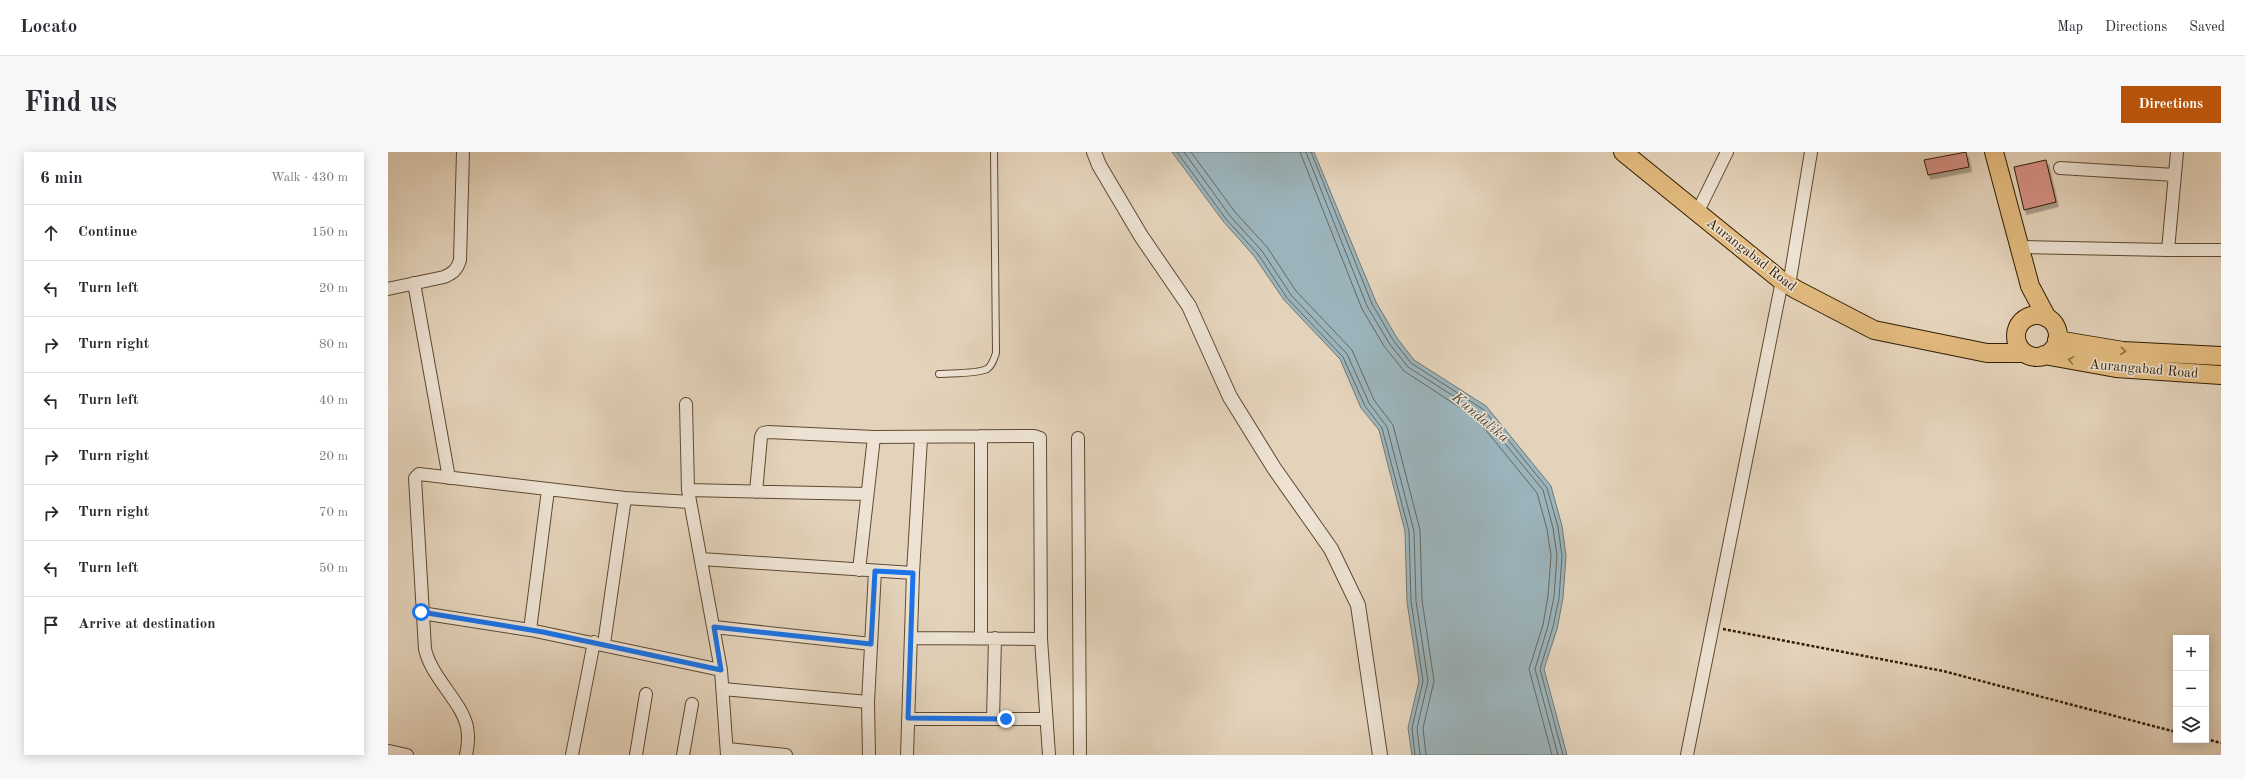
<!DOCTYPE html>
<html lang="en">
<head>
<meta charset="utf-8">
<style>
	:root { --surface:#fff; --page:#f7f7f7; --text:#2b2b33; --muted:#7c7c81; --line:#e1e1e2; --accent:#b45309 }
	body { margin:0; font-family:"Old Standard TT",serif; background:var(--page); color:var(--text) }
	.controls { position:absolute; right:12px; bottom:12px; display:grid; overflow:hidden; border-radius:0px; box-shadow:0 2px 10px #0003 }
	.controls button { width:36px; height:36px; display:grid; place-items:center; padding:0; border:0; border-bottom:1px solid var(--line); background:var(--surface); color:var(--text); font:20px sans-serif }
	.stop { position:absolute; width:12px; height:12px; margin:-9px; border:3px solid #1a73e8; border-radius:50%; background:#fff }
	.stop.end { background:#1a73e8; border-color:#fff; box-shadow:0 1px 4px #0008 }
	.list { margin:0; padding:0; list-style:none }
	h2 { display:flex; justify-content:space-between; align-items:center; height:52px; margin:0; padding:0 16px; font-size:17px }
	h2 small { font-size:13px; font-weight:400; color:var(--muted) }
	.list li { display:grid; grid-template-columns:26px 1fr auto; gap:12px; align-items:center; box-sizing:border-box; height:56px; padding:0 16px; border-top:1px solid var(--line) }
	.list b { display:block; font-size:15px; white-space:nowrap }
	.list em { font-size:13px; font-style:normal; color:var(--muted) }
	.icon { flex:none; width:22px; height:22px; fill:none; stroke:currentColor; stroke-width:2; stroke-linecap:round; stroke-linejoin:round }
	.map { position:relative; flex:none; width:1833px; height:603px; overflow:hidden; border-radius:0px }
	header { display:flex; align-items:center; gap:24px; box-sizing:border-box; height:56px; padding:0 20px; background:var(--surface); border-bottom:1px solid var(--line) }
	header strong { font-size:19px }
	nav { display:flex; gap:22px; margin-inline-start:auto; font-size:14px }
	.intro { display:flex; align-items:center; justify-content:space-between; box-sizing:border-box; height:96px; padding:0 24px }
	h1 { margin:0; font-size:28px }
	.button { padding:10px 18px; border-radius:0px; background:var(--accent); color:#fff; font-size:14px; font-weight:700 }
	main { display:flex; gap:24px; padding:0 24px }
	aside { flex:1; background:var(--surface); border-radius:0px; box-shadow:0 2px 10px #0003 }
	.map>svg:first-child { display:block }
	.water { fill:#9bb4bc; stroke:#717871 }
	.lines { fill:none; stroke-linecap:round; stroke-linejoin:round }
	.shore { stroke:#66685e; stroke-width:1 }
	.building { fill:#d69083; stroke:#321d01; filter:url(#shadow) }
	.service-casing { stroke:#5e4a30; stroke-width:8 }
	.minor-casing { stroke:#5e4a30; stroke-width:14 }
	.tertiary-casing { stroke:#5e4a30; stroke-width:16 }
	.primary-casing { stroke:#321d01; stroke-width:20 }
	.path { stroke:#321d01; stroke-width:2.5; stroke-dasharray:3 2; stroke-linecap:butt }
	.service { stroke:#ede2d3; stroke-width:6 }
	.minor { stroke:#ede2d3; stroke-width:12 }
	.tertiary { stroke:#ede2d3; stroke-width:14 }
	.primary { stroke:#e2ba7e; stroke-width:18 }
	.oneway { stroke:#8a6c40 }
	.route { stroke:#1a73e8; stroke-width:5 }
	.labels { text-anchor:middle; stroke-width:3; stroke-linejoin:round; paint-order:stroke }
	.street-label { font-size:14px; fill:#321d01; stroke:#ede2d3 }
	.water-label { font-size:15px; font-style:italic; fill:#524a39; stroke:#ede2d3 }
</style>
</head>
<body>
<header>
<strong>Locato</strong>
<nav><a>Map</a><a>Directions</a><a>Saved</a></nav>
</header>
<div class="intro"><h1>Find us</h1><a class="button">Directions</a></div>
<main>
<aside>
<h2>6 min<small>Walk · 430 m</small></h2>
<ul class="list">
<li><svg class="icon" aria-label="ahead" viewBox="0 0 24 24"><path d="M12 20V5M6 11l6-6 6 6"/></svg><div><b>Continue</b></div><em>150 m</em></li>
<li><svg class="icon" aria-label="left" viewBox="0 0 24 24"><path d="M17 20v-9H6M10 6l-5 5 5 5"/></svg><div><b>Turn left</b></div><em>20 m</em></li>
<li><svg class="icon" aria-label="right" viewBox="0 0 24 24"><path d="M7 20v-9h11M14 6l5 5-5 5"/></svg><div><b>Turn right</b></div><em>80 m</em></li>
<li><svg class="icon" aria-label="left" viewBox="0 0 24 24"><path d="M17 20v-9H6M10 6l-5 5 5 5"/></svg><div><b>Turn left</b></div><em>40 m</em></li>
<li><svg class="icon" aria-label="right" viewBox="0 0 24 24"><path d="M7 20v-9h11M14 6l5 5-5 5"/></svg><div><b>Turn right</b></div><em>20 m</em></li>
<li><svg class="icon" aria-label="right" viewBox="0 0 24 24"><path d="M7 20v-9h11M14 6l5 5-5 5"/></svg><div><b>Turn right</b></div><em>70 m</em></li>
<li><svg class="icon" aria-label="left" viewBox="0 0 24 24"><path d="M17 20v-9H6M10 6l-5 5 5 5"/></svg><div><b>Turn left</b></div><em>50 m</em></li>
<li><svg class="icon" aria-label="arrive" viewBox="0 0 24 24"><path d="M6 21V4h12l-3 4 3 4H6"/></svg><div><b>Arrive at destination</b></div></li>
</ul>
</aside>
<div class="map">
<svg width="1833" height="603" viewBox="0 0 1833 603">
	<defs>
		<filter id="shadow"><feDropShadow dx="2.5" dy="4.5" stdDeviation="0" flood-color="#0004"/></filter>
	</defs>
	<rect width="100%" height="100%" fill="#e4d3bb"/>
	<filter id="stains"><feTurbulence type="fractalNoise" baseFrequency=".005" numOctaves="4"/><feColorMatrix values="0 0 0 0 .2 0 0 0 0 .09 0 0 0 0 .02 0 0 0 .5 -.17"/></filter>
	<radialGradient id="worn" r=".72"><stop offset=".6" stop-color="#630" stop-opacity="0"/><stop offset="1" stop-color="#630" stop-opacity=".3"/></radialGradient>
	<path class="water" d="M784,0H926L988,150L1009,186L1026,208L1098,254L1163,334L1174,374L1178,404L1175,446L1169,477L1156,517L1179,603H1024L1020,576L1031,529L1019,450L1017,379L991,278L973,256L952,207L896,148L866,104L835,69Z"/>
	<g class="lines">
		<path class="shore" d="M789,0L838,67L870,102L899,146L955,205L977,254L994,276L1021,379L1023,449L1035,529L1024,576L1027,603
			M796,0L842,64L874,99L903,143L959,202L981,251L999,275L1026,379L1028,449L1040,529L1029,576L1032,603
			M803,0L847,60L879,95L908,139L964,198L986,248L1005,273L1032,378L1034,448L1046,529L1035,576L1038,603
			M912,0L974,157L996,194L1016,219L1088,266L1149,341L1159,377L1163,404L1160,444L1155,473L1141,517L1164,603
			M918,0L979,154L1001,191L1020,215L1092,261L1155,338L1165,376L1169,404L1166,445L1160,474L1147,517L1170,603
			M923,0L984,152L1005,188L1023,211L1096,258L1159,336L1170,375L1174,404L1171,446L1165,475L1152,517L1175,603"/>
	</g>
	<path class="building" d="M1578,0L1581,15L1540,23L1536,8Z
		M1658,8L1668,50L1636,58L1626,15Z"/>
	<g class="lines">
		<defs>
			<path id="service" d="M551,222C563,221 589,222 599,217C604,214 606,207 608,201L606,0"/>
			<path id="minor" d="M1789,0L1780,98H1833
				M1672,16L1787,23
				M1310,59L1339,0
				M1633,95L1780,98
				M26,131L61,326
				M1401,133L1423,0
				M0,137L56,125C65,121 69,118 72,108L75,0
				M298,252L300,338L333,518L339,603
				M593,284V485
				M690,286L692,603
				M300,338L479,342
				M368,340L373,285L375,281L380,280L486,285L646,284L652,286L653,487L661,603
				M313,407L525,421
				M471,418L486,285
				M33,461L142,478L333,518
				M326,475L483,492
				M142,478L160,338
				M523,486L653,487
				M216,492L237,346
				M335,537L480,550
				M520,567H658
				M605,567L607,486
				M340,597L398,603
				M1,599L19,603
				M78,603C80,594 81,585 79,575C74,550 43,525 37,497L27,326L31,322L237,346L302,350
				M184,603L206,490
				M248,603L258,542
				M295,603L304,552
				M481,603L480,550L487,419
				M519,603L525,421L533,286
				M1299,603L1394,129"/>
			<path id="tertiary" d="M706,0L711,13L753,84L801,154L842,245L886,316L943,397L970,453L992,603"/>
			<path id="primary" d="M1235,0L1394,129L1409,138L1486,178L1599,201H1636
				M1606,0L1642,134L1659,166
				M1628 184a21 21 0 1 1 42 0a21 21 0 1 1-42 0Z
				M1669,188L1735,199L1833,204
				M1656,203L1728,216L1833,223"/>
		</defs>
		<use href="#service" class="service-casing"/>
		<use href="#minor" class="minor-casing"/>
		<use href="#tertiary" class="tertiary-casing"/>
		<use href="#primary" class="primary-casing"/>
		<path class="path" d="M1335,477L1555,519L1788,580
			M1818,587L1833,591"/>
		<use href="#service" class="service"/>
		<use href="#minor" class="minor"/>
		<use href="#tertiary" class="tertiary"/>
		<use href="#primary" class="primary"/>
	</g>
	<defs><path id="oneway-chevron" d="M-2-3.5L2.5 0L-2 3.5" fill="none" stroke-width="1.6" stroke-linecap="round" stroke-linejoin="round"/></defs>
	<g class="oneway">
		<use href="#oneway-chevron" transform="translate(1735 199) rotate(5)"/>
		<use href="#oneway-chevron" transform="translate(1683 208) rotate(-170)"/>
	</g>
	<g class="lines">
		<path class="route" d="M33,460L155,480L333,518L326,475L483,492L487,419L525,421L520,566L618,567"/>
	</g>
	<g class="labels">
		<g class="street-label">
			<text transform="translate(1364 102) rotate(38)" y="5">Aurangabad Road</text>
			<text transform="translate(1756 216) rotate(5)" y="5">Aurangabad Road</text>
		</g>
		<g class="water-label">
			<text transform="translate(1093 265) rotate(40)" y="5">Kundalika</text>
		</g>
	</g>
	<rect width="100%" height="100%" filter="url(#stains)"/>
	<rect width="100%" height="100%" fill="url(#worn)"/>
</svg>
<div class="controls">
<button>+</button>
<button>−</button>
<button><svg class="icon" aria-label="layers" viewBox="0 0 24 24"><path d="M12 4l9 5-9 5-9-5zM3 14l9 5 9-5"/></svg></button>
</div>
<div class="stop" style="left:33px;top:460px"></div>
<div class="stop end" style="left:618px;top:567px"></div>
</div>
</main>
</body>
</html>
